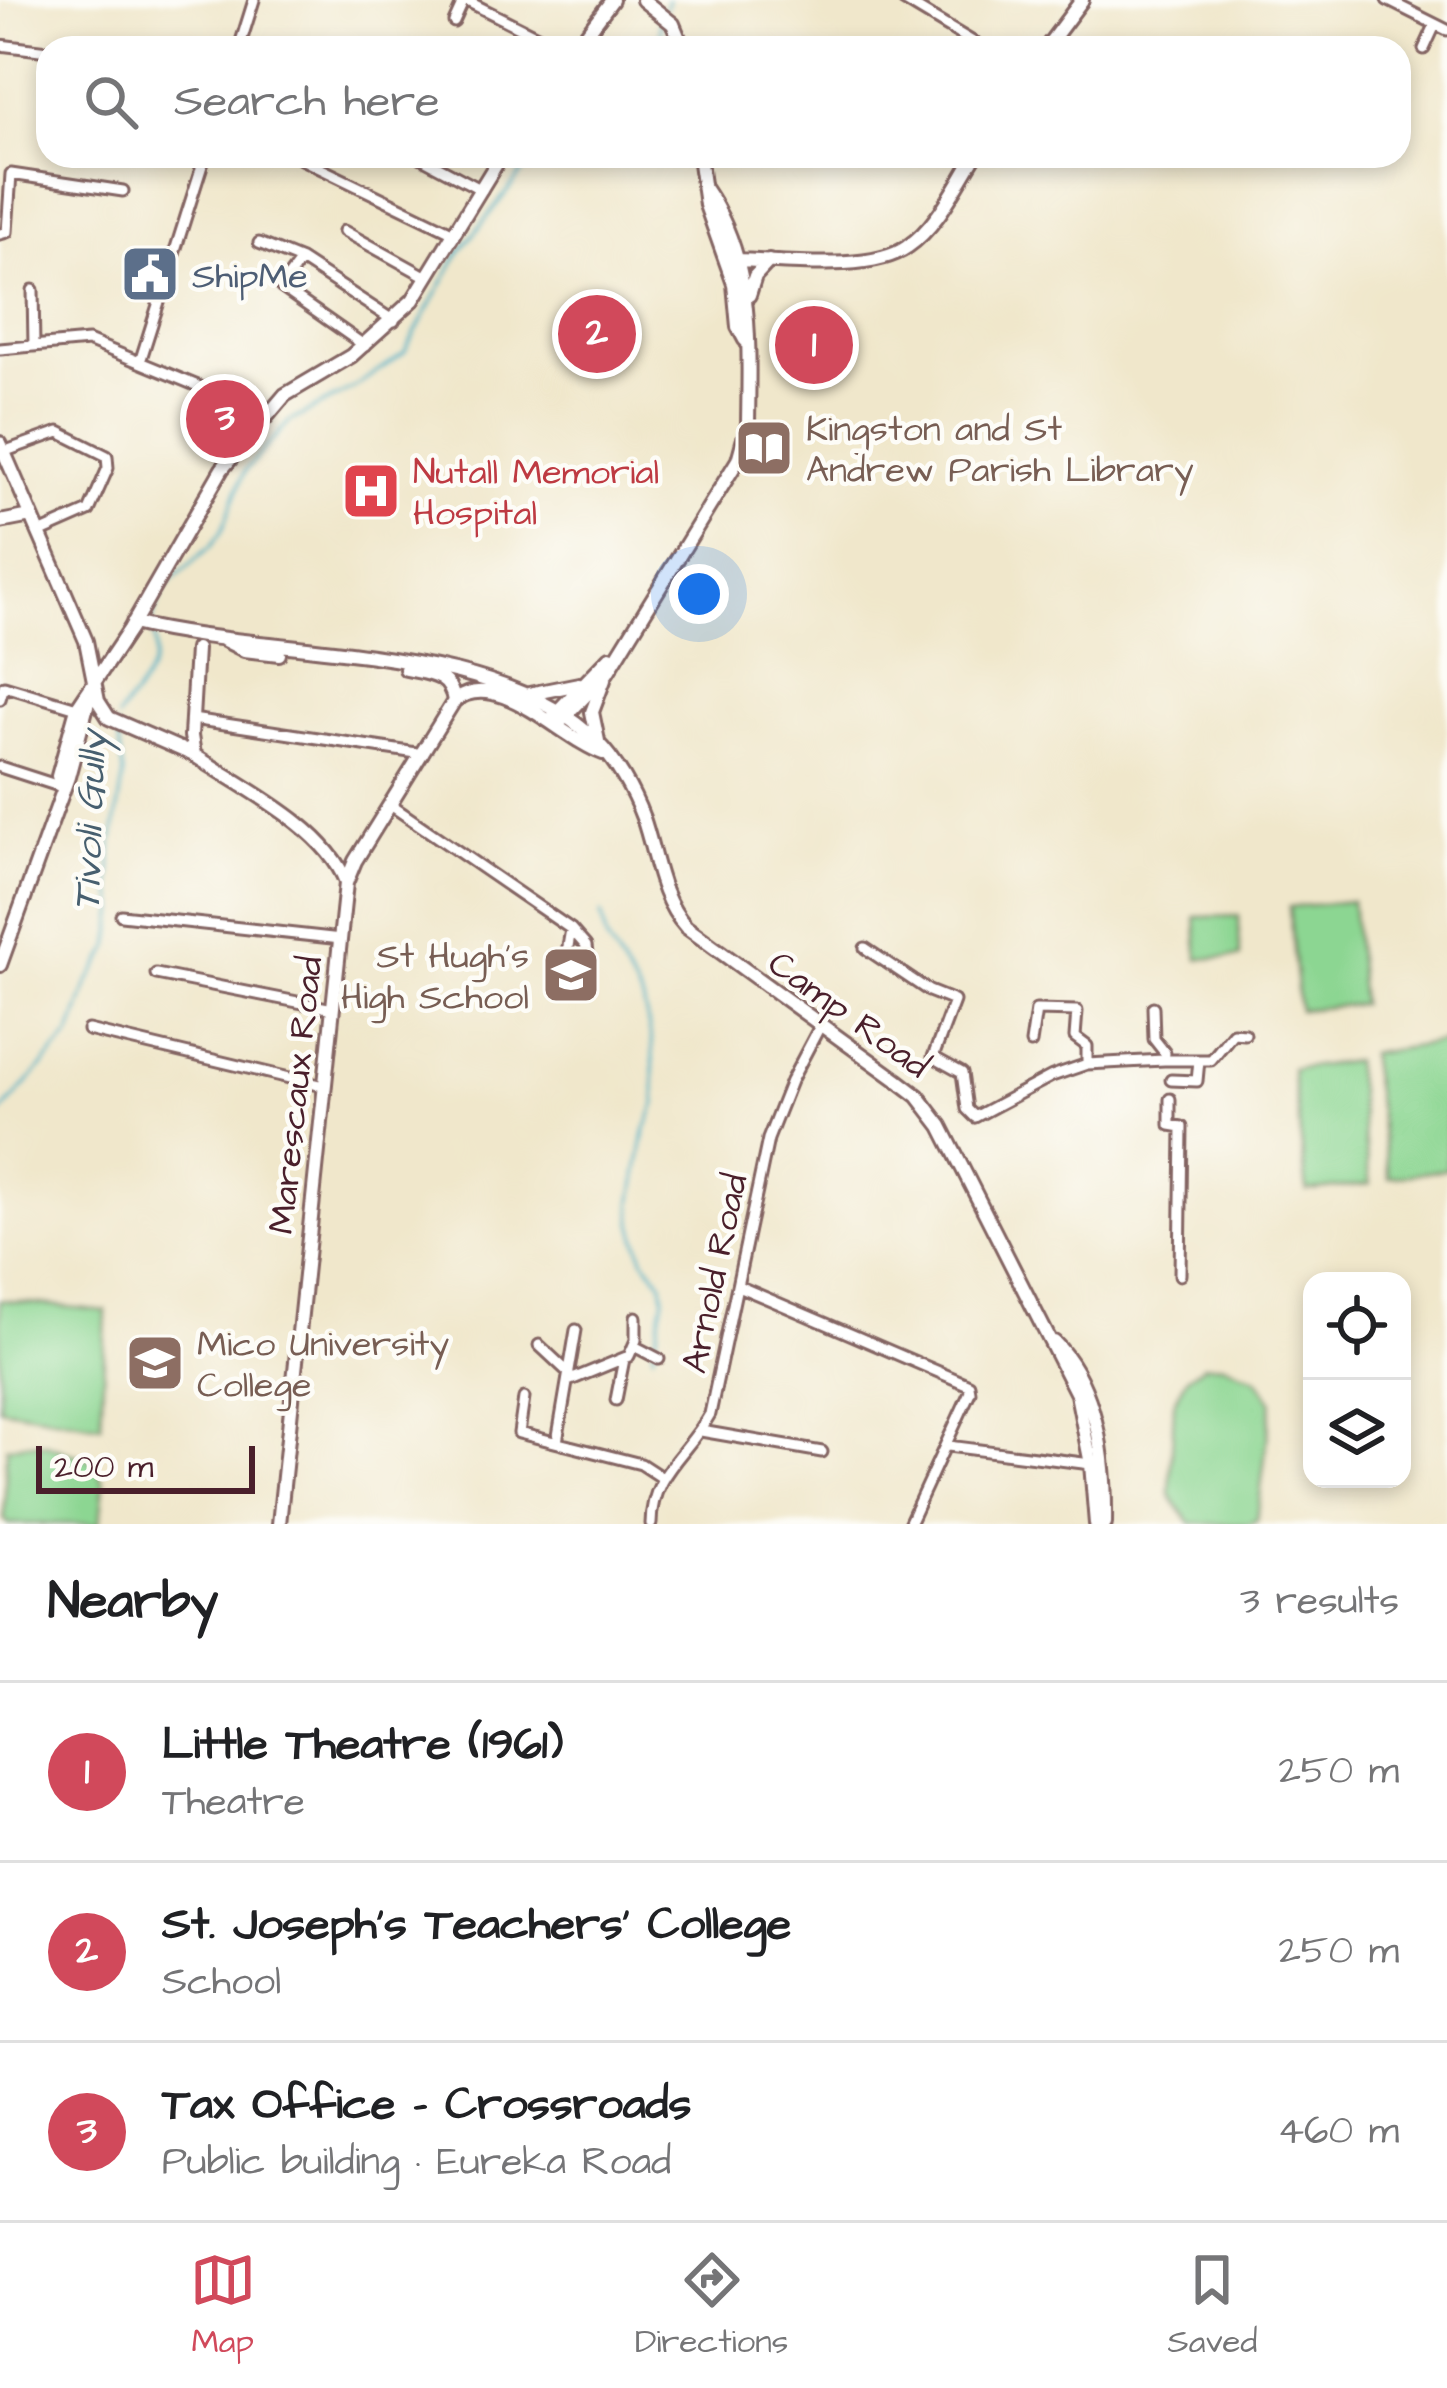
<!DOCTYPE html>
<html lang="en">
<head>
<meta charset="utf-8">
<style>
	:root { --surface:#fff; --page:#f2f2f2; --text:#202124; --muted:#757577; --line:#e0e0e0; --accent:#d1495b }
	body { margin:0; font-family:"Architects Daughter",sans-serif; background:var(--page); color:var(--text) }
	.controls { position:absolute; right:36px; bottom:36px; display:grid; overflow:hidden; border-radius:24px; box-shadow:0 6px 18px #0003 }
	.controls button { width:108px; height:108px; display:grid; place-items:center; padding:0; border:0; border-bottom:3px solid var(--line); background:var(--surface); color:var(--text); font:60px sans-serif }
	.scale { position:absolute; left:36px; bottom:30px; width:219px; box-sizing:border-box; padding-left:12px; border:6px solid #4a1f2b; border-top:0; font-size:33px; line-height:42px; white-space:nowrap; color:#4a1f2b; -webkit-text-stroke:9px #fdfcf7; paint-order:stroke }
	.you { position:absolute; left:699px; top:594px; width:42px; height:42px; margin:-30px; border:9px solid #fff; border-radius:50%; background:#1a73e8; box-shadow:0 0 0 18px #1a73e833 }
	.badge { display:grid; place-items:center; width:78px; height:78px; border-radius:50%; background:var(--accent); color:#fff; font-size:39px; font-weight:700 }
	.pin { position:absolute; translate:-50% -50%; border:6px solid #fff; box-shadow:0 3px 12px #0006 }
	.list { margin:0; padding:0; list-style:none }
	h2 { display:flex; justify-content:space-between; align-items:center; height:156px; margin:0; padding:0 48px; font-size:51px }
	h2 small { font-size:39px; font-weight:400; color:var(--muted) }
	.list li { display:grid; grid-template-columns:78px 1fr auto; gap:36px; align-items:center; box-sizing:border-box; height:180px; padding:0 48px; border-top:3px solid var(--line) }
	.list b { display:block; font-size:45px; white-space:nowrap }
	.list p { margin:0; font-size:39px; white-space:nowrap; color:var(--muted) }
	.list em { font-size:39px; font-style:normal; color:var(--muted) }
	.icon { flex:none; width:66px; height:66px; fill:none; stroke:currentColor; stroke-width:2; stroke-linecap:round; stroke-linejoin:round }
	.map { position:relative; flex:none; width:1447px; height:1524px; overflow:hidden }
	.search { position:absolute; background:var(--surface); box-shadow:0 6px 18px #0003; left:36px; right:36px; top:36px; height:132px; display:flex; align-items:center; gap:30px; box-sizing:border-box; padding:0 42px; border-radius:36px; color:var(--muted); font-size:45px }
	.sheet { height:696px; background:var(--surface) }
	nav { display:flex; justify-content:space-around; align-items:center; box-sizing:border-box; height:168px; border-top:3px solid var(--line); background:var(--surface); font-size:33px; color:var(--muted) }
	nav a { display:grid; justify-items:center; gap:6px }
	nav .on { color:var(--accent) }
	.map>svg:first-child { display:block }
	.green { fill:#8cd692; stroke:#6b7a5e; stroke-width:3 }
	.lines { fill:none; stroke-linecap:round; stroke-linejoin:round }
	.stream { stroke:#44aec3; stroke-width:3 }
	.minor-casing { stroke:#846563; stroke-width:15 }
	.major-casing { stroke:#846563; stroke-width:18 }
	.minor { stroke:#fff; stroke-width:9 }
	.major { stroke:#fff; stroke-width:12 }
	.labels { text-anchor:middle; stroke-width:9; stroke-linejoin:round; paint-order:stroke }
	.service-label { font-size:36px; fill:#4e5e75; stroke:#fdfcf7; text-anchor:start }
	.education-label { font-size:36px; fill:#785e54; stroke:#fdfcf7; text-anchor:start }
	.health-label { font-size:36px; fill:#be3a42; stroke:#fdfcf7; text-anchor:start }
	.street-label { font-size:36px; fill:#4a1f2b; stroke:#fdfcf7 }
	.water-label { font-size:39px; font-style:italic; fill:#475f6f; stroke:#fdfcf7 }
</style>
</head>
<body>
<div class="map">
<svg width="1447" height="1524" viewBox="0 0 1447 1524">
	<rect width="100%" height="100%" fill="#fdfcf7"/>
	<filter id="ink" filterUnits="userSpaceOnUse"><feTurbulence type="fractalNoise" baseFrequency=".00833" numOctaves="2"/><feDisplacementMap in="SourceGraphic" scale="24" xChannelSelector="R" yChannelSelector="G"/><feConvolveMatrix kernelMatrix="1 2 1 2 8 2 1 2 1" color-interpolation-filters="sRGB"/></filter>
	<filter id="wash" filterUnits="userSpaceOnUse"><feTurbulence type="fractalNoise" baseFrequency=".004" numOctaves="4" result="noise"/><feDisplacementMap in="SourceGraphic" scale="48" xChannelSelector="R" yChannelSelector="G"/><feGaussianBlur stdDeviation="2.7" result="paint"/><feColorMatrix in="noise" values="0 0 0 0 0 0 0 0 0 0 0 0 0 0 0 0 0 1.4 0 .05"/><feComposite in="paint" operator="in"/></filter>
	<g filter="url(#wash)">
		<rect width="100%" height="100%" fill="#f0e7cb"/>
		<path class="green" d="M1352,901L1361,1004L1299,1010L1289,907Z
			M1239,916L1240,957L1198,959L1196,917Z
			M1447,1041V1169L1389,1178L1369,1054Z
			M1354,1061L1370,1184L1307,1191L1292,1069Z
			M0,1300L106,1311L101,1425L0,1408Z
			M1224,1364L1257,1379L1272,1401L1257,1520L1248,1524H1191L1170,1495L1174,1403L1187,1377L1204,1365Z
			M26,1443L46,1444L93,1461L104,1483L100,1524H9L4,1519L7,1447Z"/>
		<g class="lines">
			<path class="stream" d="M665,9L668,0
				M660,22L661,48
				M151,623L164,587L212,545L222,531L245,470L289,422L353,388L404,353L459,253L535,156
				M118,718C136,689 163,671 153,632
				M601,914L606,939L643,1001L652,1042L656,1104L645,1131L632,1204L633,1224L643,1258L662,1282L664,1298L653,1354
				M0,1114L71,1034L88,983L110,948L116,909L111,883L112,844L124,774L117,727"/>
		</g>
	</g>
	<g filter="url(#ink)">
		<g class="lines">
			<defs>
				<path id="minor" d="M465,0L561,48
					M903,0L983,48
					M1387,0L1447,30
					M454,22L464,0
					M0,45L48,51
					M239,48L254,0
					M1424,49L1435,25
					M418,156L482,190
					M301,159L454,233
					M344,231L427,277
					M0,234L7,232L11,174L123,191
					M259,243L301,260L394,321
					M301,260L281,287L365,346
					M33,290L34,346
					M0,349L88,341L266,414
					M140,362L205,156
					M3,452L59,432L107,456L108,468L89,511L39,533
					M0,699L4,686L77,708
					M192,719L423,754
					M0,767L62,787
					M392,806L571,929L586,946L589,970L583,973L570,971L565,964L571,929
					M121,915L341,939
					M865,948L929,991L954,1001L933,1057L962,1073L967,1109L975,1117L1052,1076L1087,1064V1046L1075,1037L1077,1011L1036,1010L1031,1043
					M156,974L333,1009
					M88,1030L323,1086
					M1164,1060H1211L1233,1033L1245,1034
					M1087,1064L1164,1060L1165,1053L1154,1039L1153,1007
					M1171,1080L1197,1081L1199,1060
					M1170,1099V1125L1182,1127L1180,1275
					M738,1286L969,1385L970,1392L909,1524
					M539,1345L569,1373
					M634,1346L659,1359
					M568,1381L629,1356L636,1340V1317
					M524,1398L519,1433L641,1464L661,1477
					M616,1400L624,1359
					M701,1431L822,1452
					M557,1442L576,1330
					M948,1446L1091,1464
					M651,1524C651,1473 688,1454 710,1414L768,1139L791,1081L820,1026"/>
				<path id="major" d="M643,0L673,24L683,48
					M576,48L612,0
					M1046,48L1082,0
					M699,156L706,205L734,284L738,327L745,340
					M727,263L738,260C782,261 871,273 907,247C937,227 956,186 975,156
					M749,295L755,276L769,261
					M0,443L86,641L98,701L109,718L194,755
					M0,522L31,516
					M133,623C266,657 495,639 596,741C616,761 633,791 643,818C656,855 659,897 686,927L897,1080L918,1096L941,1126L1077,1394L1091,1464L1096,1524
					M224,640L244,650L279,654
					M196,649L191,736L194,755C242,787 325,827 346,882
					M406,669C430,674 450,674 454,701
					M529,694L579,684
					M554,715L610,657
					M561,721L607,673L738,460L748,424C749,342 754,260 705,189
					M598,741L592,712L604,680
					M62,787L58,776L77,708L130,629L222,469L285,395L351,356L413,300L501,156
					M0,965L68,777L92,687
					M1054,1342C1099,1387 1106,1464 1105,1524
					M279,1524L346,883L355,861L454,701C497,666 562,739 603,753"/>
			</defs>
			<use href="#minor" class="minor-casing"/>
			<use href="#major" class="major-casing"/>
			<use href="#minor" class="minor"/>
			<use href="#major" class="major"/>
		</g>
	</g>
	<defs>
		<symbol id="civic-square" viewBox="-11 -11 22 22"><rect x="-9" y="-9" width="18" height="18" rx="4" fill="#5c6f8a" stroke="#fdfcf7"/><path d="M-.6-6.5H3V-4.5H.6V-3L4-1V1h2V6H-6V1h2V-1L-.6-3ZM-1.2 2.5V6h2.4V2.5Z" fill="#fff"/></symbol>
		<symbol id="library-square" viewBox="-11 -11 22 22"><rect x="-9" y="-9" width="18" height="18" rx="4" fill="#8d6e63" stroke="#fdfcf7"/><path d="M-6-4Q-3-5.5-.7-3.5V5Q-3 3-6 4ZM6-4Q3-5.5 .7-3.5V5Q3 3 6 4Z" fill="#fff"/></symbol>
		<symbol id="hospital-square" viewBox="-11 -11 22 22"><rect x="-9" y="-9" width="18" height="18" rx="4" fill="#e0444e" stroke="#fdfcf7"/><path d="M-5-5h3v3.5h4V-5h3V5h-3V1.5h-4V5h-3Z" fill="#fff"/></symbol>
		<symbol id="school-square" viewBox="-11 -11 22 22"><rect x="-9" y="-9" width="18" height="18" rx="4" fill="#8d6e63" stroke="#fdfcf7"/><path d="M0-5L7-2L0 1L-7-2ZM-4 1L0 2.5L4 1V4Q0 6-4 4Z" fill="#fff"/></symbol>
		<symbol id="university-square" viewBox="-11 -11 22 22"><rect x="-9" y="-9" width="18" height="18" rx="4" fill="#8d6e63" stroke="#fdfcf7"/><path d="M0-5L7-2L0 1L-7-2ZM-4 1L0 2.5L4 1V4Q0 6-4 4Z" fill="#fff"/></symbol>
	</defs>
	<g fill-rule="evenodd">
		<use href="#civic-square" x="117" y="241" width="66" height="66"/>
		<use href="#library-square" x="731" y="415" width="66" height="66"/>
		<use href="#hospital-square" x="338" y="458" width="66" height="66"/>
		<use href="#school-square" x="538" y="942" width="66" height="66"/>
		<use href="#university-square" x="122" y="1330" width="66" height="66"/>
	</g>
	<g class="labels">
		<g class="service-label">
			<text x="192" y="287">ShipMe</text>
		</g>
		<g class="education-label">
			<text x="806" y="440">Kingston and St<tspan x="806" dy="41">Andrew Parish Library</tspan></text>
			<text x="529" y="967" text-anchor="end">St Hugh's<tspan x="529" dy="41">High School</tspan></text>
			<text x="197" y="1355">Mico University<tspan x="197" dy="41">College</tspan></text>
		</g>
		<g class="health-label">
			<text x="413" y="483">Nutall Memorial<tspan x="413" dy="41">Hospital</tspan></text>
		</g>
		<g class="street-label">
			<text transform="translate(850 1013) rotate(36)" y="13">Camp Road</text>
			<text transform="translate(294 1095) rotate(-84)" y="13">Marescaux Road</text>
			<text transform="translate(713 1273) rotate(-78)" y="13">Arnold Road</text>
		</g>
		<g class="water-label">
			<text transform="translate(88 821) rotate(-88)" y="14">Tivoli Gully</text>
		</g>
	</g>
</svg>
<div class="controls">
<button><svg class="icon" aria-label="locate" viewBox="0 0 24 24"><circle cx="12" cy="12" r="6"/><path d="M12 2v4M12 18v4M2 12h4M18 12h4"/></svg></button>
<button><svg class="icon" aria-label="layers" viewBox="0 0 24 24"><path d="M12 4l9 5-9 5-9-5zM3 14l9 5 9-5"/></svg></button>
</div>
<div class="scale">200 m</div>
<div class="you"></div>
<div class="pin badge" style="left:814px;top:345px">1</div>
<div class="pin badge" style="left:597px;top:334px">2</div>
<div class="pin badge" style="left:225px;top:419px">3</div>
<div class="search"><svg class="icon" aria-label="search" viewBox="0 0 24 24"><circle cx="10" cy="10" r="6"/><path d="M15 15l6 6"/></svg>Search here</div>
</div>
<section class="sheet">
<h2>Nearby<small>3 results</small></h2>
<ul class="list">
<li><span class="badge">1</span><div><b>Little Theatre (1961)</b><p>Theatre</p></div><em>250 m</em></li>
<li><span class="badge">2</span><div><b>St. Joseph's Teachers' College</b><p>School</p></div><em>250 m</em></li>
<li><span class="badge">3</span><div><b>Tax Office - Crossroads</b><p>Public building · Eureka Road</p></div><em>460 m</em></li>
</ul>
</section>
<nav>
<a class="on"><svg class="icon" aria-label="map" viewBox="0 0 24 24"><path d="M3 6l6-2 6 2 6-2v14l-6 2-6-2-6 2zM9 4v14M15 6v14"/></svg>Map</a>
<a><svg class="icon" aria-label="directions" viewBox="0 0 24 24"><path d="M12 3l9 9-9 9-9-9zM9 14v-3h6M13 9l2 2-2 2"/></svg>Directions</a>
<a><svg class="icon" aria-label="saved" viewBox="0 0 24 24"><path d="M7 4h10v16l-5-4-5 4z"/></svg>Saved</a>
</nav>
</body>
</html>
